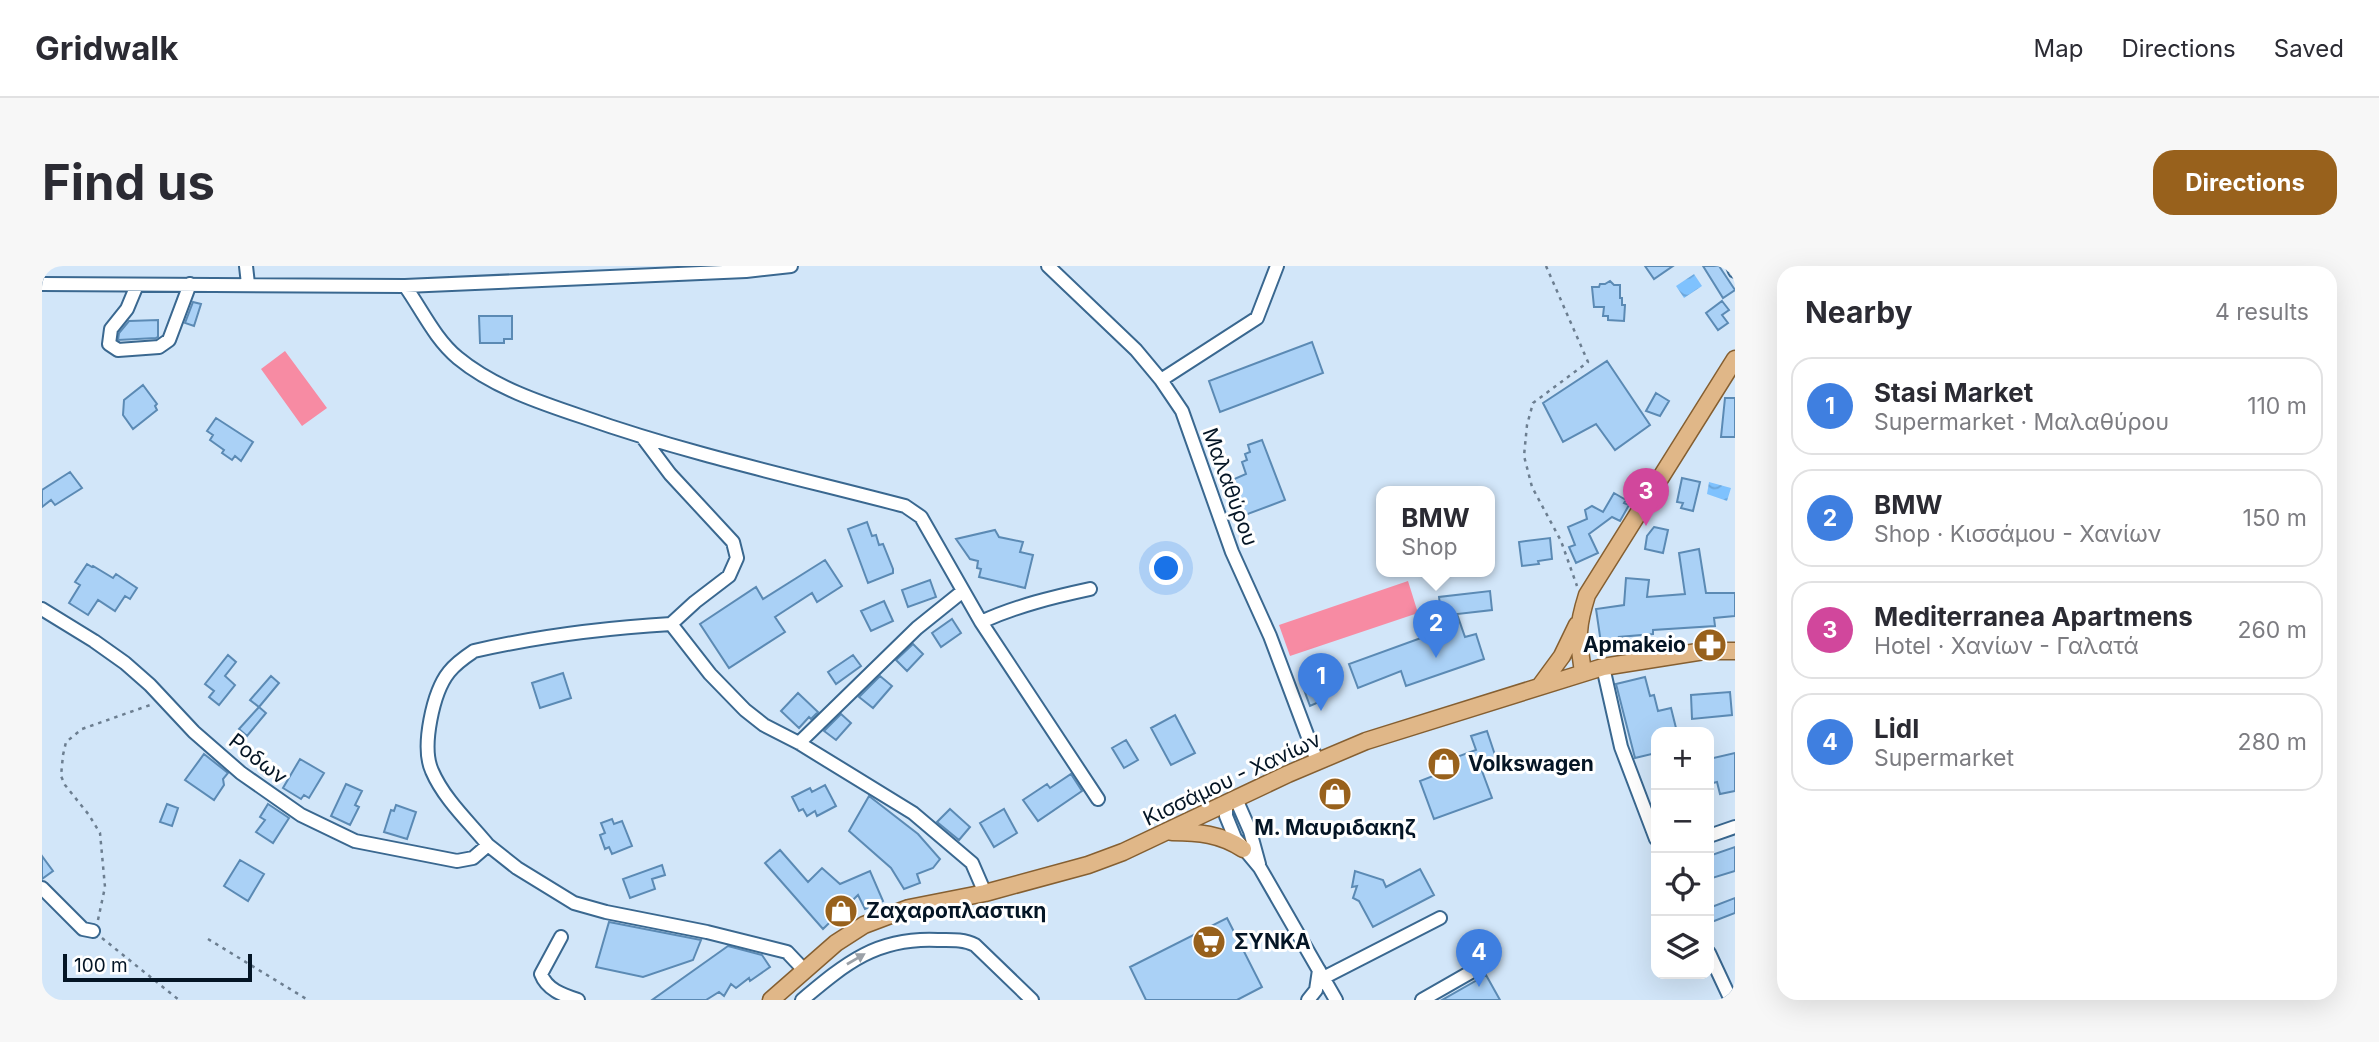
<!DOCTYPE html>
<html lang="en">
<head>
<meta charset="utf-8">
<style>
	:root { --surface:#fff; --page:#f7f7f7; --text:#2b2b33; --muted:#7c7c81; --line:#e1e1e2; --accent:#98611c }
	body { margin:0; font-family:Inter,sans-serif; background:var(--page); color:var(--text) }
	.controls { position:absolute; right:21px; bottom:21px; display:grid; overflow:hidden; border-radius:14px; box-shadow:0 7px 28px #0002 }
	.controls button { width:63px; height:63px; display:grid; place-items:center; padding:0; border:0; border-bottom:2px solid var(--line); background:var(--surface); color:var(--text); font:35px sans-serif }
	.scale { position:absolute; left:21px; bottom:18px; width:189px; box-sizing:border-box; padding-left:7px; border:4px solid #041525; border-top:0; font-size:19px; line-height:24px; white-space:nowrap; color:#041525; -webkit-text-stroke:5px #fff; paint-order:stroke }
	.you { position:absolute; left:1125px; top:303px; width:24px; height:24px; margin:-18px; border:5px solid #fff; border-radius:50%; background:#1a73e8; box-shadow:0 0 0 10px #1a73e833 }
	.badge { display:grid; place-items:center; width:46px; height:46px; border-radius:50%; background:var(--accent); color:#fff; font-size:23px; font-weight:700 }
	.pin { position:absolute; translate:-50% -58px; filter:drop-shadow(0 2px 4px #0008) }
	.pin::after { content:''; position:absolute; top:37px; width:24px; height:21px; background:inherit; clip-path:polygon(0 0,100% 0,50% 100%) }
	.popup { position:absolute; left:1334px; top:220px; width:119px; height:91px; box-sizing:border-box; display:grid; place-content:center; border-radius:14px; background:var(--surface); filter:drop-shadow(0 2px 5px #0005); font-size:23px; white-space:nowrap; color:var(--muted) }
	.popup b { font-size:26px; color:var(--text) }
	.popup::after { content:''; position:absolute; left:50%; top:100%; margin-left:-14px; border:14px solid transparent; border-top-color:var(--surface) }
	.list { margin:0; padding:0; list-style:none }
	h2 { display:flex; justify-content:space-between; align-items:center; height:91px; margin:0; padding:0 28px; font-size:30px }
	h2 small { font-size:23px; font-weight:400; color:var(--muted) }
	.list li { display:grid; grid-template-columns:46px 1fr auto; gap:21px; align-items:center; box-sizing:border-box; height:98px; margin:0 14px 14px; padding:0 14px; border:2px solid var(--line); border-radius:21px }
	.list b { display:block; font-size:26px; white-space:nowrap }
	.list p { margin:0; font-size:23px; white-space:nowrap; color:var(--muted) }
	.list em { font-size:23px; font-style:normal; color:var(--muted) }
	.icon { flex:none; width:38px; height:38px; fill:none; stroke:currentColor; stroke-width:2; stroke-linecap:round; stroke-linejoin:round }
	.map { position:relative; flex:none; width:1693px; height:734px; overflow:hidden; border-radius:21px }
	header { display:flex; align-items:center; gap:42px; box-sizing:border-box; height:98px; padding:0 35px; background:var(--surface); border-bottom:2px solid var(--line) }
	header strong { font-size:33px }
	nav { display:flex; gap:38px; margin-inline-start:auto; font-size:24px }
	.intro { display:flex; align-items:center; justify-content:space-between; box-sizing:border-box; height:168px; padding:0 42px }
	h1 { margin:0; font-size:49px }
	.button { padding:18px 32px; border-radius:21px; background:var(--accent); color:#fff; font-size:24px; font-weight:700 }
	main { display:flex; gap:42px; padding:0 42px }
	aside { flex:1; background:var(--surface); border-radius:21px; box-shadow:0 7px 28px #0002 }
	.map>svg:first-child { display:block }
	.pitch { fill:#f78ba3 }
	.water { fill:url(#water-waves) }
	.building { fill:#aad1f6; stroke:#5b8ab4; stroke-width:2 }
	.lines { fill:none; stroke-linecap:round; stroke-linejoin:round }
	.minor-casing { stroke:#3a6890; stroke-width:16 }
	.major-casing { stroke:#855f31; stroke-width:19 }
	.path { stroke:#6c7e90; stroke-width:2.5; stroke-dasharray:3.5 5; stroke-linecap:butt }
	.minor { stroke:#fff; stroke-width:12 }
	.major { stroke:#e0b788; stroke-width:16 }
	.oneway { fill:#9ba1a8 }
	.labels { text-anchor:middle; stroke-width:6; stroke-linejoin:round; paint-order:stroke }
	.street-label { font-size:21px; fill:#041525; stroke:#fff }
	.poi-label { font-size:21px; font-weight:bold; fill:#041525; stroke:#fff; text-anchor:start }
</style>
</head>
<body>
<header>
<strong>Gridwalk</strong>
<nav><a>Map</a><a>Directions</a><a>Saved</a></nav>
</header>
<div class="intro"><h1>Find us</h1><a class="button">Directions</a></div>
<main>
<div class="map">
<svg width="1693" height="734" viewBox="0 0 1693 734">
	<defs>
		<pattern id="water-waves" width="16" height="10" patternUnits="userSpaceOnUse" patternTransform="scale(1.75)"><rect width="16" height="10" fill="#7fc2fe"/><path d="M0 5q4-4 8 0t8 0" fill="none" stroke="#6ca6da"/></pattern>
	</defs>
	<rect width="100%" height="100%" fill="#d2e6f9"/>
	<path class="pitch" d="M243,85L285,142L260,160L219,103Z
		M1366,315L1376,347L1248,390L1237,359Z"/>
	<path class="water" d="M1652,8L1660,20L1642,32L1634,20Z
		M1667,216L1689,222L1685,235L1665,228Z"/>
	<path class="building" d="M1603,0H1631L1612,13Z
		M1661,0H1677L1693,24L1681,32Z
		M1568,15L1572,19H1578V32H1580V39H1583L1582,55L1566,54V50H1561L1562,41H1552L1550,21H1557L1558,18H1563Z
		M1680,35L1687,44L1680,49L1686,57L1676,64L1664,47Z
		M151,36L159,38L152,60L143,57Z
		M437,50H470V73H462V77H438Z
		M116,54V71L114,72L76,74L77,67L87,55Z
		M1270,76L1281,107L1178,146L1167,115Z
		M1565,95L1608,159L1573,184L1554,158L1521,176L1501,137Z
		M101,119L115,138L113,140L115,144L91,163L81,149L82,134Z
		M1614,127L1627,135L1618,150L1604,145Z
		M1683,132H1693V171H1679Z
		M174,152L211,176L199,195L193,190L190,194L180,187L182,184L168,174L171,169L165,165Z
		M1220,174L1243,234L1203,249L1190,214L1204,208L1200,196L1205,194L1203,188L1208,186L1206,179Z
		M28,206L40,222L13,239L9,234L0,241V224Z
		M1640,212L1658,216L1651,245L1639,242L1641,237L1635,236Z
		M1572,227L1584,234L1582,237L1587,239L1578,255L1570,251L1547,268L1556,287L1534,297L1527,281L1533,279L1526,261L1545,253L1543,244L1550,240L1561,246Z
		M825,256L830,270L834,269L837,279L841,278L851,303V307L826,317L806,263Z
		M1612,261L1626,264L1621,287L1603,283L1605,270Z
		M953,264L957,271L981,276L978,286L991,289L983,322L937,311L939,303L935,302L936,295L928,293L914,273Z
		M1508,272L1510,293L1496,295L1497,298L1480,300L1477,276Z
		M1657,283L1664,327H1693V350L1672,352L1673,360L1611,364V368L1577,371L1578,374L1559,377L1554,343L1582,339L1584,312L1607,314L1605,331L1643,328L1637,287Z
		M783,294L800,320L775,336L770,327L733,351L743,366L687,402L658,358L714,321L721,333Z
		M45,298L50,301L51,300L71,312L74,308L95,322L88,333L83,330L73,345L56,334L46,349L27,337L38,319L33,316Z
		M888,314L894,331L866,341L860,324Z
		M1448,325L1450,344L1415,348L1423,371L1434,368L1442,393L1364,420L1359,405L1316,422L1307,398L1401,364L1397,331Z
		M842,335L851,355L829,365L819,345Z
		M910,353L919,367L899,381L890,367Z
		M871,378L881,388L865,405L854,394Z
		M186,389L194,396L183,410L193,419L177,439L167,431L172,425L163,418Z
		M811,389L819,400L794,418L786,406Z
		M521,407L529,432L498,442L490,417Z
		M229,410L237,417L217,441L208,434Z
		M838,410L850,420L831,442L817,431Z
		M1603,411L1608,430L1612,429L1616,445L1629,442L1635,466H1614V487L1593,492L1574,418Z
		M1279,413L1285,429L1275,432L1277,436L1268,440L1261,421Z
		M1688,426L1690,449L1650,453L1649,429Z
		M756,427L776,446L769,453L767,451L757,462L739,445Z
		M217,441L224,447L205,470L197,463Z
		M799,448L809,457L794,474L782,465Z
		M1133,449L1153,487L1129,499L1109,462Z
		M1445,465L1454,492L1437,497L1450,532L1392,553L1378,515L1404,505L1401,496L1434,484L1429,470Z
		M1084,474L1096,494L1082,502L1070,482Z
		M1693,487V525L1678,528L1675,516L1667,518V493Z
		M162,488L186,507L181,513L182,519L172,534L143,514Z
		M258,493L282,507L267,532L262,529L259,533L241,522Z
		M1029,508L1040,525L996,555L981,534L1005,518L1008,522Z
		M304,518L320,525L313,539L317,541L308,559L289,550Z
		M783,519L794,540L775,550L773,545L765,550L761,543L757,545L750,531L768,522L770,526Z
		M827,530L876,568L898,593L891,602L875,608L878,617L862,623L849,602L807,565Z
		M125,538L136,542L130,560L118,556Z
		M226,538L247,552L231,577L214,566L223,554L218,551Z
		M354,539L374,546L365,573L342,566L349,544L352,545Z
		M908,543L928,561L917,574L895,556Z
		M962,543L975,567L952,581L938,557Z
		M570,553L572,558L580,555L590,580L570,588L567,581L563,583L558,569L563,567L559,557Z
		M1693,581V605L1667,613V590Z
		M738,584L766,616L780,602L798,618L828,605L841,635L823,643L816,629L781,663L723,597Z
		M0,590L11,605L0,613Z
		M198,594L222,608L206,635L182,620Z
		M620,599L623,609L610,613L613,623L588,632L581,613Z
		M1378,603L1392,629L1331,661L1317,635L1311,632L1315,620L1310,621L1313,605L1341,614L1344,621Z
		M1693,632V647L1667,657V642Z
		M1185,652L1220,721L1195,734H1104L1088,701Z
		M567,656L659,674L651,694L601,711L554,701Z
		M686,680L720,689L728,701L708,715L707,712L694,722L689,718L682,730L677,726L664,734H610Z
		M1444,709L1458,734H1400Z"/>
	<g class="lines">
		<defs>
			<path id="minor" d="M204,0L206,18
				M1006,0L1094,84L1119,114L1140,145L1190,286L1228,370L1275,495
				M1691,0L1693,5
				M0,18L363,20L704,5L749,0
				M95,19L85,43L69,63L67,78L76,84L117,81L127,74L148,18
				M363,20C380,44 393,73 416,92C451,121 499,137 541,151C646,188 756,212 863,240L879,251L939,356L1056,533
				M1119,114L1215,52L1235,0
				M601,172L628,208L691,276L695,292L687,310L653,336L629,358L668,408L703,444L722,459L757,477L871,547L930,597L943,627
				M0,343L52,375L83,397L108,419L152,466L199,507L259,549L313,575L415,595L431,592L446,579C427,556 402,533 390,505C379,481 391,426 407,406C414,397 423,391 432,385C497,370 563,362 629,358
				M939,356C974,340 1011,331 1048,323
				M1561,401L1579,481L1614,573
				M757,477L875,362L921,325
				M1194,533L1208,565L1217,598
				M1184,537V550L1193,572L1218,602L1294,734
				M1667,570L1693,561
				M446,579L475,602L532,637L564,646L665,666L745,686L763,705
				M0,622L41,663L51,665
				M519,671L499,708C505,724 521,729 536,734
				M1667,687L1689,734
				M1281,712L1398,652
				M760,734C804,697 835,671 896,674C908,674 922,673 933,679L990,734
				M1266,734L1274,724L1277,704
				M1380,734L1443,698"/>
			<path id="major" d="M1541,406C1536,371 1534,364 1545,329L1693,93
				M1498,420L1520,390L1535,359
				M1130,566C1156,566 1179,568 1201,583
				M729,734L794,677L822,659L867,642L943,627L1046,599L1081,586L1246,508L1324,475L1561,401L1662,385H1693"/>
		</defs>
		<use href="#minor" class="minor-casing"/>
		<use href="#major" class="major-casing"/>
		<path class="path" d="M1504,0L1546,96L1491,137L1485,159L1482,190L1490,221L1519,275L1535,320
			M56,654L63,621L58,567L47,549L23,519L19,510L21,489L24,476L40,463L111,438
			M60,672L137,734
			M166,673L266,734"/>
		<use href="#minor" class="minor"/>
		<use href="#major" class="major"/>
	</g>
	<defs><path id="oneway-solid" d="M-6-.8H1V-3.2L6.5 0L1 3.2V.8H-6Z" transform="scale(1.75)"/></defs>
	<use class="oneway" href="#oneway-solid" transform="translate(814 693) rotate(-30)"/>
	<defs>
		<symbol id="pharmacy-disc" viewBox="-11 -11 22 22"><circle r="9.5" fill="#98611c" stroke="#fff"/><path d="M-2-6h4v4h4v4h-4v4h-4v-4h-4v-4h4Z" fill="#fff"/></symbol>
		<symbol id="shop-disc" viewBox="-11 -11 22 22"><circle r="9.5" fill="#98611c" stroke="#fff"/><path d="M-5-2.5h2.3a2.7 3.5 0 0 1 5.4 0H5L5.5 6h-11ZM-1.5-2.5h3a1.5 2.3 0 0 0-3 0Z" fill="#fff"/></symbol>
		<symbol id="supermarket-disc" viewBox="-11 -11 22 22"><circle r="9.5" fill="#98611c" stroke="#fff"/><path d="M-6-5.5h2.5l.6 2H6L4.5 2H-2.5L-4.4-4H-6ZM-1.5 3.2a1.3 1.3 0 1 0 .1 0ZM3 3.2a1.3 1.3 0 1 0 .1 0Z" fill="#fff"/></symbol>
	</defs>
	<g fill-rule="evenodd">
		<use href="#pharmacy-disc" x="1649" y="360" width="38" height="38"/>
		<use href="#shop-disc" x="1383" y="479" width="38" height="38"/>
		<use href="#shop-disc" x="1274" y="509" width="38" height="38"/>
		<use href="#shop-disc" x="780" y="626" width="38" height="38"/>
		<use href="#supermarket-disc" x="1148" y="657" width="38" height="38"/>
	</g>
	<g class="labels">
		<g class="street-label">
			<text transform="translate(1188 221) rotate(70)" y="7">Μαλαθύρου</text>
			<text transform="translate(216 493) rotate(38)" y="7">Ροδων</text>
			<text transform="translate(1190 513) rotate(-25)" y="7">Κισσάμου - Χανίων</text>
		</g>
		<g class="poi-label">
			<text x="1644" y="386" text-anchor="end">Apmakeio</text>
			<text x="1426" y="505">Volkswagen</text>
			<text x="1293" y="569" text-anchor="middle">Μ. Μαυριδακηζ</text>
			<text x="824" y="652">Ζαχαροπλαστικη</text>
			<text x="1192" y="683">ΣΥΝΚΑ</text>
		</g>
	</g>
</svg>
<div class="controls">
<button>+</button>
<button>−</button>
<button><svg class="icon" aria-label="locate" viewBox="0 0 24 24"><circle cx="12" cy="12" r="6"/><path d="M12 2v4M12 18v4M2 12h4M18 12h4"/></svg></button>
<button><svg class="icon" aria-label="layers" viewBox="0 0 24 24"><path d="M12 4l9 5-9 5-9-5zM3 14l9 5 9-5"/></svg></button>
</div>
<div class="scale">100 m</div>
<div class="you"></div>
<div class="pin badge" style="left:1279px;top:445px;background:#3f7fe0">1</div>
<div class="pin badge" style="left:1394px;top:392px;background:#3f7fe0">2</div>
<div class="popup"><b>BMW</b>Shop</div>
<div class="pin badge" style="left:1604px;top:260px;background:#d1479c">3</div>
<div class="pin badge" style="left:1437px;top:721px;background:#3f7fe0">4</div>
</div>
<aside>
<h2>Nearby<small>4 results</small></h2>
<ul class="list">
<li><span class="badge" style="background:#3f7fe0">1</span><div><b>Stasi Market</b><p>Supermarket · Μαλαθύρου</p></div><em>110 m</em></li>
<li><span class="badge" style="background:#3f7fe0">2</span><div><b>BMW</b><p>Shop · Κισσάμου - Χανίων</p></div><em>150 m</em></li>
<li><span class="badge" style="background:#d1479c">3</span><div><b>Mediterranea Apartmens</b><p>Hotel · Χανίων - Γαλατά</p></div><em>260 m</em></li>
<li><span class="badge" style="background:#3f7fe0">4</span><div><b>Lidl</b><p>Supermarket</p></div><em>280 m</em></li>
</ul>
</aside>
</main>
</body>
</html>
